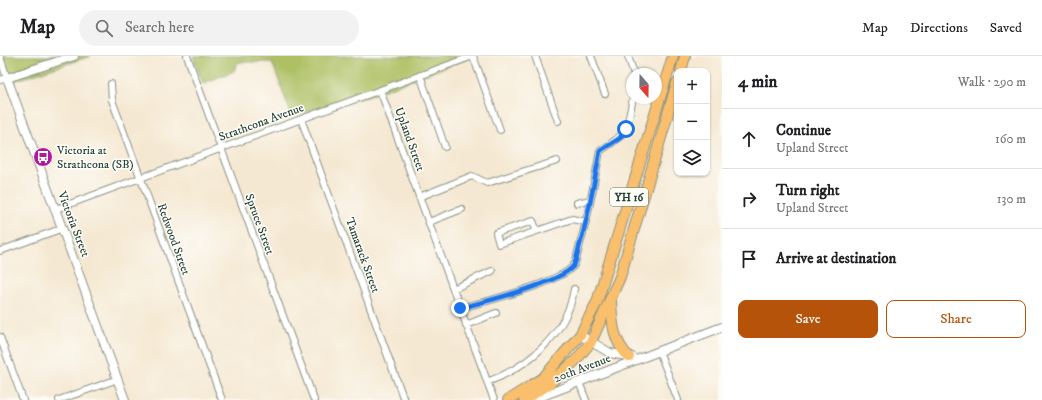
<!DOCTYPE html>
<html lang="en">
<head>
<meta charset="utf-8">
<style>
	:root { --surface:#fff; --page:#f2f2f2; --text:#202124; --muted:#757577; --line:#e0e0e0; --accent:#b45309 }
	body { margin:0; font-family:"IM FELL DW Pica",serif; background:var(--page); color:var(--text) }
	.controls { position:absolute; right:12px; top:12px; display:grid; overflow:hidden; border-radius:8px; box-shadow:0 1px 3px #0004 }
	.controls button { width:36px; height:36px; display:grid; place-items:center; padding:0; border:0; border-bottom:1px solid var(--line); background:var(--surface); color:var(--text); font:20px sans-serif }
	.compass { position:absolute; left:626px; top:12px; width:36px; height:36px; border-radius:50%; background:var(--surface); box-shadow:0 1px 3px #0004; rotate:160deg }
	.stop { position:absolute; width:12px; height:12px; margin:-9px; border:3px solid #1a73e8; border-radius:50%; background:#fff }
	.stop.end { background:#1a73e8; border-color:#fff; box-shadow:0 1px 4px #0008 }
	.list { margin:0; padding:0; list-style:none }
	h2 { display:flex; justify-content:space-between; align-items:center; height:52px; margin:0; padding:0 16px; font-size:17px }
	h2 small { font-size:13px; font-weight:400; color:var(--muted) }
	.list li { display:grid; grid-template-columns:26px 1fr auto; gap:12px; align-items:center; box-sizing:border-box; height:60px; padding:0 16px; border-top:1px solid var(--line) }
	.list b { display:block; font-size:15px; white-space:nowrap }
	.list p { margin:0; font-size:13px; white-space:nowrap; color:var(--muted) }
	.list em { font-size:13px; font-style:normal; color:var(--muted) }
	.actions { display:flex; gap:8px; padding:12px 16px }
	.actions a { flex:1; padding:9px 0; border:1px solid var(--accent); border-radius:8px; text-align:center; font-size:14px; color:var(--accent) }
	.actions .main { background:var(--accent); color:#fff }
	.icon { flex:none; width:22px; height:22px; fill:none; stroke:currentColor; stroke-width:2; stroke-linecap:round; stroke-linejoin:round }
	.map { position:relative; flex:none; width:722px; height:344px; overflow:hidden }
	header { display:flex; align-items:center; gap:24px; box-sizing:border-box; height:56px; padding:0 20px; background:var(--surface); border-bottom:1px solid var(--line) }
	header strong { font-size:19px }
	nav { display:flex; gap:22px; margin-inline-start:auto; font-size:14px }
	.search { width:280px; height:36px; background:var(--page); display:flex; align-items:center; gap:10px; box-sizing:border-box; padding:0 14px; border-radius:22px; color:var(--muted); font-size:15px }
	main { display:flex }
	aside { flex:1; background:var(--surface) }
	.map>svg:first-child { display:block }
	.green { fill:#adc063; stroke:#667e4c }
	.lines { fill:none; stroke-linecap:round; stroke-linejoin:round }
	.minor-casing { stroke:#8a9283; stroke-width:8 }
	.tertiary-casing { stroke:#8a9283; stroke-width:10 }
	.trunk-casing { stroke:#8a9283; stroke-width:12 }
	.minor { stroke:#fff; stroke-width:6 }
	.tertiary { stroke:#fff; stroke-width:8 }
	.trunk { stroke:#f9bf6d; stroke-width:10 }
	.route { stroke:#1a73e8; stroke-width:5 }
	.labels { text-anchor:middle; stroke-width:3; stroke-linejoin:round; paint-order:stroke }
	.shield { fill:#fdfcf7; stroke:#62766e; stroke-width:1 }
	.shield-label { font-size:11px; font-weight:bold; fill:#1f3d34 }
	.street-label { font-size:12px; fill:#1f3d34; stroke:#fdfcf7 }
	.poi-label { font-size:12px; fill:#1f3d34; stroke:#fdfcf7; text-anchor:start }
</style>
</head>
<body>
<header>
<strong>Map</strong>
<div class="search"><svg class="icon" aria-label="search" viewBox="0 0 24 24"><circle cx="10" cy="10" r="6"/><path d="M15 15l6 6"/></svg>Search here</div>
<nav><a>Map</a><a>Directions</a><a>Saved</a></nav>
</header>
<main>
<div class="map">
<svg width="722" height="344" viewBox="0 0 722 344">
	<rect width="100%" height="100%" fill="#fdfcf7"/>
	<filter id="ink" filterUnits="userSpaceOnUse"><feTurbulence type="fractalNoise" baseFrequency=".025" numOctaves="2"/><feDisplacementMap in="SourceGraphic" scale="8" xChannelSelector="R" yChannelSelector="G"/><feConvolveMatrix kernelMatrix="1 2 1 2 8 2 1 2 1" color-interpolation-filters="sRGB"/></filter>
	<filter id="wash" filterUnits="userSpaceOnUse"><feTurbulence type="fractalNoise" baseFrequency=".012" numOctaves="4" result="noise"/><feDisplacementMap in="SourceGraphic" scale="16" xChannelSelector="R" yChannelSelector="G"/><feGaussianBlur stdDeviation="0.9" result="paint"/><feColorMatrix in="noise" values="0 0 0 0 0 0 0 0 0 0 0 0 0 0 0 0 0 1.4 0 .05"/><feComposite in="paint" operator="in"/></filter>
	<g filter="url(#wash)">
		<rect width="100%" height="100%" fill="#f5e8d2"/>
		<path class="green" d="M1,0H91L11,26Z
			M193,0H474L377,37L292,60L272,6H238L234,15L203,27Z"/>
	</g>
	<g filter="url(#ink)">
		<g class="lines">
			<defs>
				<path id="minor" d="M187,0L314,344
					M473,0L500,74
					M535,0L558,65
					M591,0L605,38
					M628,0L634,18
					M0,1L7,22L0,24
					M420,19L445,91
					M111,28L112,44L222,344
					M380,34L494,344
					M301,63L404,344
					M419,141L472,120L487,127L557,105
					M577,147L590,144
					M56,153L473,0
					M429,166L462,153
					M537,175L533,165L496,177L499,188L572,163L586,166
					M0,195L63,172
					M453,233L492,215
					M460,252C481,247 563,226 574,209C577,203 578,194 580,188C589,158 594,126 600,95C629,76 626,75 633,42
					M466,269L496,257
					M0,281L23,344
					M659,295L678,344
					M487,326C528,311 567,278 574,233
					M579,326L586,344
					M59,344L118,323"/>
				<path id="tertiary" d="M74,0L7,22L125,344
					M580,279L610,297L632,301
					M532,344L722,271"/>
				<path id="trunk" d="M681,15L685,0
					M611,245C612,266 613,286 629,301
					M508,344L543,322L580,279L597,246L673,0
					M524,344L548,329L576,304L591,286L620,221L677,27"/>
			</defs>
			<use href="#minor" class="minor-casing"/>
			<use href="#tertiary" class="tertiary-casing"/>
			<use href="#trunk" class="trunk-casing"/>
			<use href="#minor" class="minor"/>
			<use href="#tertiary" class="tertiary"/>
			<use href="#trunk" class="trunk"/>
		</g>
	</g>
	<g class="lines" filter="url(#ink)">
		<path class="route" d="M460,252C481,247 564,226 574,209C577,203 578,194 580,188C589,158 594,126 600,95L620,82L626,73"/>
	</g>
	<defs>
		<symbol id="bus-disc" viewBox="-11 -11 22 22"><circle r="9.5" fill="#b5179e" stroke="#fdfcf7"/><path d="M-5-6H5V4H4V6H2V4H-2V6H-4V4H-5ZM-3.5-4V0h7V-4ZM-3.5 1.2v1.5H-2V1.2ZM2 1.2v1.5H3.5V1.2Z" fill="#fff"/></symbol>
	</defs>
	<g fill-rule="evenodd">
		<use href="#bus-disc" x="32" y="90" width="22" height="22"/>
	</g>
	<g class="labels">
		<rect class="shield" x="610" y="132" width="38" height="18" rx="3"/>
		<g class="shield-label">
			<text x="629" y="145">YH 16</text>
		</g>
		<g class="street-label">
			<text transform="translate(261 66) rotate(-20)" y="4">Strathcona Avenue</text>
			<text transform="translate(410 83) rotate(70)" y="4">Upland Street</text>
			<text transform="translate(74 168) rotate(69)" y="4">Victoria Street</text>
			<text transform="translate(260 168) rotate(70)" y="4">Spruce Street</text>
			<text transform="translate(174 183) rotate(70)" y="4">Redwood Street</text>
			<text transform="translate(363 199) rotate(70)" y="4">Tamarack Street</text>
			<text transform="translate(582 312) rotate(-21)" y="4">20th Avenue</text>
		</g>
		<g class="poi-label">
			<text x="57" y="98">Victoria at<tspan x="57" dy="14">Strathcona (SB)</tspan></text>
		</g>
	</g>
</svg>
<div class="controls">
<button>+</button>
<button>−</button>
<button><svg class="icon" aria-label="layers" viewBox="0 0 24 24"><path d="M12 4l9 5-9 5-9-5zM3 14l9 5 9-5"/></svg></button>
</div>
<svg class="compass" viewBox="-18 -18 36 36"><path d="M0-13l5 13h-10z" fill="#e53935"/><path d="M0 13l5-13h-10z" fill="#757577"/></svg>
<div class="stop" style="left:626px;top:73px"></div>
<div class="stop end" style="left:460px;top:252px"></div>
</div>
<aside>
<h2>4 min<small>Walk · 290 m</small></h2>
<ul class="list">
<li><svg class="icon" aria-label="ahead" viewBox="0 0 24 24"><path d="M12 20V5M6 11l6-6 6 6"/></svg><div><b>Continue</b><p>Upland Street</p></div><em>160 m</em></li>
<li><svg class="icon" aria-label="right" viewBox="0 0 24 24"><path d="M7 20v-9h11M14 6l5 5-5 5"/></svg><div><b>Turn right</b><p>Upland Street</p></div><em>130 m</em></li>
<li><svg class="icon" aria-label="arrive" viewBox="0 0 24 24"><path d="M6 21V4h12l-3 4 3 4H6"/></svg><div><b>Arrive at destination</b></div></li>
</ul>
<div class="actions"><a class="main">Save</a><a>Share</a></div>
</aside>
</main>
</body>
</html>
